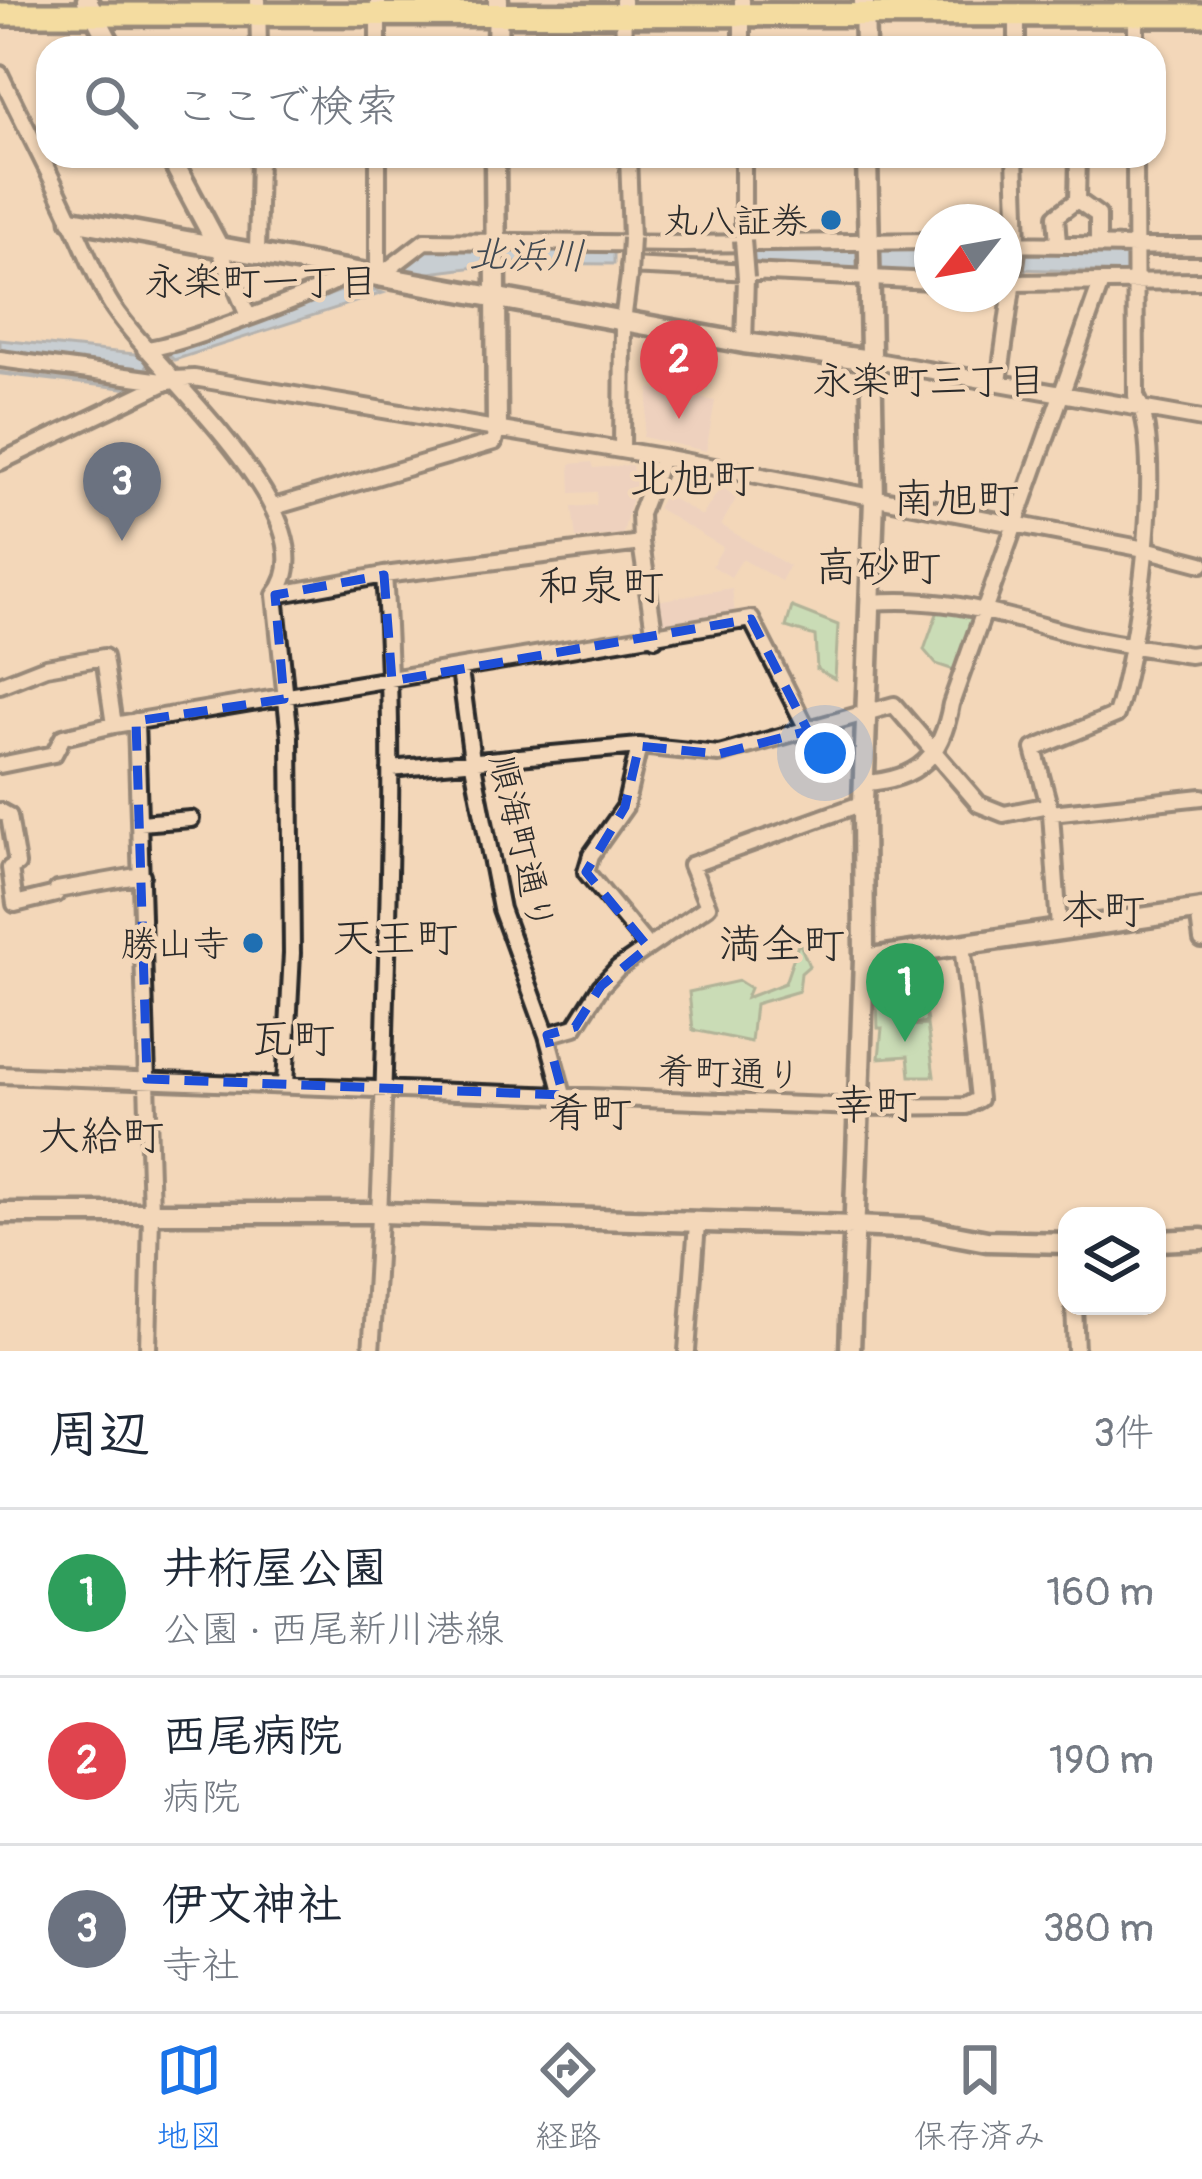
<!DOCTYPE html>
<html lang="ja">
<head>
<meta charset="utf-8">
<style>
	:root { --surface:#fff; --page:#f2f2f3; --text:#1f2937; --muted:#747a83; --line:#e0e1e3; --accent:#1a73e8 }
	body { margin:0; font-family:Pangolin,"Klee One",sans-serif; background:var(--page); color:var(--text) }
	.controls { position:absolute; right:36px; bottom:36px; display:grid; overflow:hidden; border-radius:24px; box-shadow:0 3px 9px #0004 }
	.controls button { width:108px; height:108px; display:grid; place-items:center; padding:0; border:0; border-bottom:3px solid var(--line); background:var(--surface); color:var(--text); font:60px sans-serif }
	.compass { position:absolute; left:914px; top:204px; width:108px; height:108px; border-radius:50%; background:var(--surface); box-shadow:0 3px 9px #0004; rotate:239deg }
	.you { position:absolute; left:825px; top:753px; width:42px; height:42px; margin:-30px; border:9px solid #fff; border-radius:50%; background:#1a73e8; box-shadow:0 0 0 18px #1a73e833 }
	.badge { display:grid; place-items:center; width:78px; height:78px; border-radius:50%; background:var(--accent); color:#fff; font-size:39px; font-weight:700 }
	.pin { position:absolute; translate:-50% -99px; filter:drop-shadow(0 3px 6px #0008) }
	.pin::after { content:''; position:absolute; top:63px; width:42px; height:36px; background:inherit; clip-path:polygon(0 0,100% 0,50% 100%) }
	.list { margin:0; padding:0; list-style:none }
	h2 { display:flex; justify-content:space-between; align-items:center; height:156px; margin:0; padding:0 48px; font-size:51px }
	h2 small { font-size:39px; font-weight:400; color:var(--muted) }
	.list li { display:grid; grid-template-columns:78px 1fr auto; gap:36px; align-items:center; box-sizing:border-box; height:168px; padding:0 48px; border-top:3px solid var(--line) }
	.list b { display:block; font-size:45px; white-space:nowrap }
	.list p { margin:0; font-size:39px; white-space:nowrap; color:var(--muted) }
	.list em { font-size:39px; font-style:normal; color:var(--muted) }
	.icon { flex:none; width:66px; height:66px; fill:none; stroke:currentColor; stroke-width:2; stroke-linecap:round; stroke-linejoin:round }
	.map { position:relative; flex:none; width:1202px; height:1351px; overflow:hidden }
	.search { position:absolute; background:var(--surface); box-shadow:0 3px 9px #0004; left:36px; right:36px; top:36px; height:132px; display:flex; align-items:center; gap:30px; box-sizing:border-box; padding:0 42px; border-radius:36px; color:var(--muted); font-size:45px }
	.sheet { height:660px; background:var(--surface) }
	nav { display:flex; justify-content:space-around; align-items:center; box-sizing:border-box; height:168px; border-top:3px solid var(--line); background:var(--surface); font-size:33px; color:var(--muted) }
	nav a { display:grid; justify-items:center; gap:6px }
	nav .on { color:var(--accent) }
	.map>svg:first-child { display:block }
	.built { fill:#e8cbc4 }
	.green { fill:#9ae3b2; stroke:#62876e; stroke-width:3 }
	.water { fill:#94c3ef; stroke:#6a86a1; stroke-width:3 }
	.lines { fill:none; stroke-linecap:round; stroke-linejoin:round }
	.stream { stroke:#6a86a1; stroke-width:4.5 }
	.river { stroke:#94c3ef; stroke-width:24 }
	.street-casing { stroke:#2b2b2b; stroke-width:22 }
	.secondary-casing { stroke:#2b2b2b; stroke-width:27 }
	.primary-casing { stroke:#2b2b2b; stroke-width:30 }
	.street { stroke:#f3d7b9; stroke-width:14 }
	.secondary { stroke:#f3d7b9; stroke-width:18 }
	.primary { stroke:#f5e382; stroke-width:21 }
	.street-bridge-casing { stroke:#2b2b2b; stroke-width:22; stroke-linecap:butt }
	.street-bridge { stroke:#f3d7b9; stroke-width:14 }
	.marked { fill:none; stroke:#1d4ed8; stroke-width:9; stroke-dasharray:24 15; stroke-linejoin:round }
	.poi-dot { fill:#1f6fb2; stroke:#f3d7b9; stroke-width:4.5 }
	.labels { text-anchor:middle; stroke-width:9; stroke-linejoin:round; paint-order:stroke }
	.poi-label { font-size:36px; fill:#2b2b2b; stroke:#f3d7b9; text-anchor:end }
	.street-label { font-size:36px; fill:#2b2b2b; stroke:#f3d7b9 }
	.water-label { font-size:39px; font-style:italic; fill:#404952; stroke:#f3d7b9 }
	.neighbourhood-label { font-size:39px; fill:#2b2b2b; stroke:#f3d7b9 }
	.quarter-label { font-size:42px; fill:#2b2b2b; stroke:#f3d7b9 }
</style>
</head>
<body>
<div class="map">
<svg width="1202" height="1351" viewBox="0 0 1202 1351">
	<rect width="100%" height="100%" fill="#f3d7b9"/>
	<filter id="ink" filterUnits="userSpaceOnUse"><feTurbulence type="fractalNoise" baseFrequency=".00833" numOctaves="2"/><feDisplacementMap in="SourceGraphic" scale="24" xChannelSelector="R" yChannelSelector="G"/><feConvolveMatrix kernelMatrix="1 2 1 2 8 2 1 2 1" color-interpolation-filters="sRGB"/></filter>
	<g filter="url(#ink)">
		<path class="built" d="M650,388L715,401L706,451L643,437Z
			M592,462L594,468L632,465L633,472H638V486L634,488L623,534L576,538L572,507L596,505L597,492L571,493L570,464Z
			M721,487L737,497L721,525L789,566L781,581L742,559L731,577L712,566L723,547L657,508L665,494L702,516Z
			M732,588L735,615L661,628L657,601Z"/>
		<path class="green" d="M792,607L838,625L835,679L817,669L815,636L786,627Z
			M939,608L980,613L960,672L936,664L924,650Z
			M799,942L809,966L801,973L799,991L755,1004L751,1042L693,1030L689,992L739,981L750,988L746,998L785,983Z
			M923,1000L927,1022L899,1026L927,1025L934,1076H910L908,1056L879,1058L882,1028H878L877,1003Z"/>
		<path class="water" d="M485,247L484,266L414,275L393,268L432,248Z
			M505,247L614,248V264L506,263Z
			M849,250L850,273L751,264L749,251Z
			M1022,253H1132L1134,273L1020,269Z
			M358,285L383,293L174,360L166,352Z
			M0,340L145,355L147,369L0,351Z"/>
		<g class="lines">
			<path class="stream" d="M0,373L129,388L136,383
				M144,375L172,351"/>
			<path class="river" d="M821,260L932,261"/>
			<defs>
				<path id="street" d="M258,0L259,48
					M378,0V48
					M623,0L624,48
					M742,0V48
					M1017,48V15
					M1136,48V15
					M0,74C24,124 50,173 73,224C85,249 95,275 108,299C144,363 338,519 275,595L290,737L292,953L285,1085
					M628,156L631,238
					M743,156V240
					M1077,200L1098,215V245
					M1058,243L1056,216L1077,200L1078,156
					M1004,244L1202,247
					M218,246L248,316
					M257,254L259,156
					M629,266L932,281
					M378,277L425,241L682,244L932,241
					M378,277V156
					M1009,283L1202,281
					M744,343L746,278
					M145,349C176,347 322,292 352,272
					M0,359L170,382
					M871,360L1202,419
					M999,382L1018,244L1015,156
					M622,450L623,321L629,276
					M0,462L173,379L194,378L662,457L1145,549L1202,564
					M274,507L494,442L497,429
					M641,543L655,638
					M275,595L384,575L641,543L640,514L662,457
					M870,602C954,596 1001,616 1080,636C1116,644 1153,649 1190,655L1202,653
					M460,670L472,760L501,909L547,1035L563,1095
					M0,685L46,667L104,657L114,725
					M136,721L151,1212L148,1351
					M639,746L625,807L591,855L586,872L648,947
					M0,765L54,754L63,737L114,725L751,619L808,731
					M390,769L639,746L719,754L894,705L979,804L1004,814L1049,805
					M864,783C919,780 942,756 951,704L1101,283
					M0,811L9,816L17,864L10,868L15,904L56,894L57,890L142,875
					M1051,813L1202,797
					M140,823L191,819
					M1198,909L1202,940
					M1059,928L1051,813L1034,749L1116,715C1136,653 1167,450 1136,396L1135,156
					M547,1035L575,1027L601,986L618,968L708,906L691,865L863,803
					M0,1075L858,1107L966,1106L979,1099L962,944
					M1074,1306L1076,1351
					M371,1351C380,1232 383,1114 386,995C390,854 394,715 384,575
					M687,1351L697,1224"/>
				<path id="secondary" d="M87,0L112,48
					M864,0L865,48
					M497,48L498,0
					M170,156L218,246
					M495,156L497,429
					M72,220L744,343L871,360
					M864,959L863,803L874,499L867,156
					M0,1213H381L854,1226L923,1229L987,1241L1067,1243
					M1157,1241L1202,1239
					M850,1351L864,959L1202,909"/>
				<path id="primary" d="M0,14L1202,15"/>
			</defs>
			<use href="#street" class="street-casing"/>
			<use href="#secondary" class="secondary-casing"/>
			<use href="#primary" class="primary-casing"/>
			<use href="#street" class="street"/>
			<use href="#secondary" class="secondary"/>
			<use href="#primary" class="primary"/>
			<defs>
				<path id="street-bridge" d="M743,240L746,278
					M629,276L631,238"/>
			</defs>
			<use href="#street-bridge" class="street-bridge-casing"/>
			<use href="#street-bridge" class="street-bridge"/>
		</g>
	</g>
	<path d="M0 0H1202V1351H0ZM384,575L392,681L751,619L808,731L719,754L639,746L625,807L586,872L648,947L601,986L575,1027L547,1035L563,1095L147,1079L136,721L284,699L275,595Z" fill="#f3d7b9" fill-opacity=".55" fill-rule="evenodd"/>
	<path class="marked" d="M384,575L392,681L751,619L808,731L719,754L639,746L625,807L586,872L648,947L601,986L575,1027L547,1035L563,1095L147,1079L136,721L284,699L275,595Z"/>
	<g class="poi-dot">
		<circle cx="831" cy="220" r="12"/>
		<circle cx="253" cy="943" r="12"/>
	</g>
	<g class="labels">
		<g class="poi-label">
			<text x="807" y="233">丸八証券</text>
			<text x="229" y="956">勝山寺</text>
		</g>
		<g class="street-label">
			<text transform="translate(523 843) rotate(77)" y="13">順海町通り</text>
			<text transform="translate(730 1072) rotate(2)" y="13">肴町通り</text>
		</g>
		<g class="water-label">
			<text transform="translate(527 254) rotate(1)" y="14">北浜川</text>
		</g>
		<g class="neighbourhood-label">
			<text x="261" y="295">永楽町一丁目</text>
			<text x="929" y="394">永楽町三丁目</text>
		</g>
		<g class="quarter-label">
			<text x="692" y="493">北旭町</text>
			<text x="956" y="513">南旭町</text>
			<text x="878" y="581">高砂町</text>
			<text x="601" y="600">和泉町</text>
			<text x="1103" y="924">本町</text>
			<text x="395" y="952">天王町</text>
			<text x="782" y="958">満全町</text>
			<text x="293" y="1053">瓦町</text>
			<text x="875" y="1119">幸町</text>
			<text x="590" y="1127">肴町</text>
			<text x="101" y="1150">大給町</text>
		</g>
	</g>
</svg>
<div class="controls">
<button><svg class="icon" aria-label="layers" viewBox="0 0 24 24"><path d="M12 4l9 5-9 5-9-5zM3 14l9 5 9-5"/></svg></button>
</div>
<svg class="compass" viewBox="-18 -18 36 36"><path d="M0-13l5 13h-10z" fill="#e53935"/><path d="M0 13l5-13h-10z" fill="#747a83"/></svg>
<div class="you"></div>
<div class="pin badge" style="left:905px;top:1042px;background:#2e9e5b">1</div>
<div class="pin badge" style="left:679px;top:419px;background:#e0444e">2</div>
<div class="pin badge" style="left:122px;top:541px;background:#6b7280">3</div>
<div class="search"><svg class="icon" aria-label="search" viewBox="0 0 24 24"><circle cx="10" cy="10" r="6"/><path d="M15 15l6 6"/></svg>ここで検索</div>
</div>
<section class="sheet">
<h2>周辺<small>3件</small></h2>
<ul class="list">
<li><span class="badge" style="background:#2e9e5b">1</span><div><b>井桁屋公園</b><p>公園 · 西尾新川港線</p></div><em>160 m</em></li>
<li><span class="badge" style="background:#e0444e">2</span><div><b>西尾病院</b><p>病院</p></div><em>190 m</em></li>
<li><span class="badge" style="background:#6b7280">3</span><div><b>伊文神社</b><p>寺社</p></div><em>380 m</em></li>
</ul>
</section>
<nav>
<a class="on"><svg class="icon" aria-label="map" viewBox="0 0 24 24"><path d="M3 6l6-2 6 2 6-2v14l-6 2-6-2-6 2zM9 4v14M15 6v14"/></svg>地図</a>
<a><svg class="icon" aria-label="directions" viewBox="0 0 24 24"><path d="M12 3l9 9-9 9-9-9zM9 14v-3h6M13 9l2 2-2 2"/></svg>経路</a>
<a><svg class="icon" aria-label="saved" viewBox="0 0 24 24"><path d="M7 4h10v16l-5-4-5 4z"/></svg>保存済み</a>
</nav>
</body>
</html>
